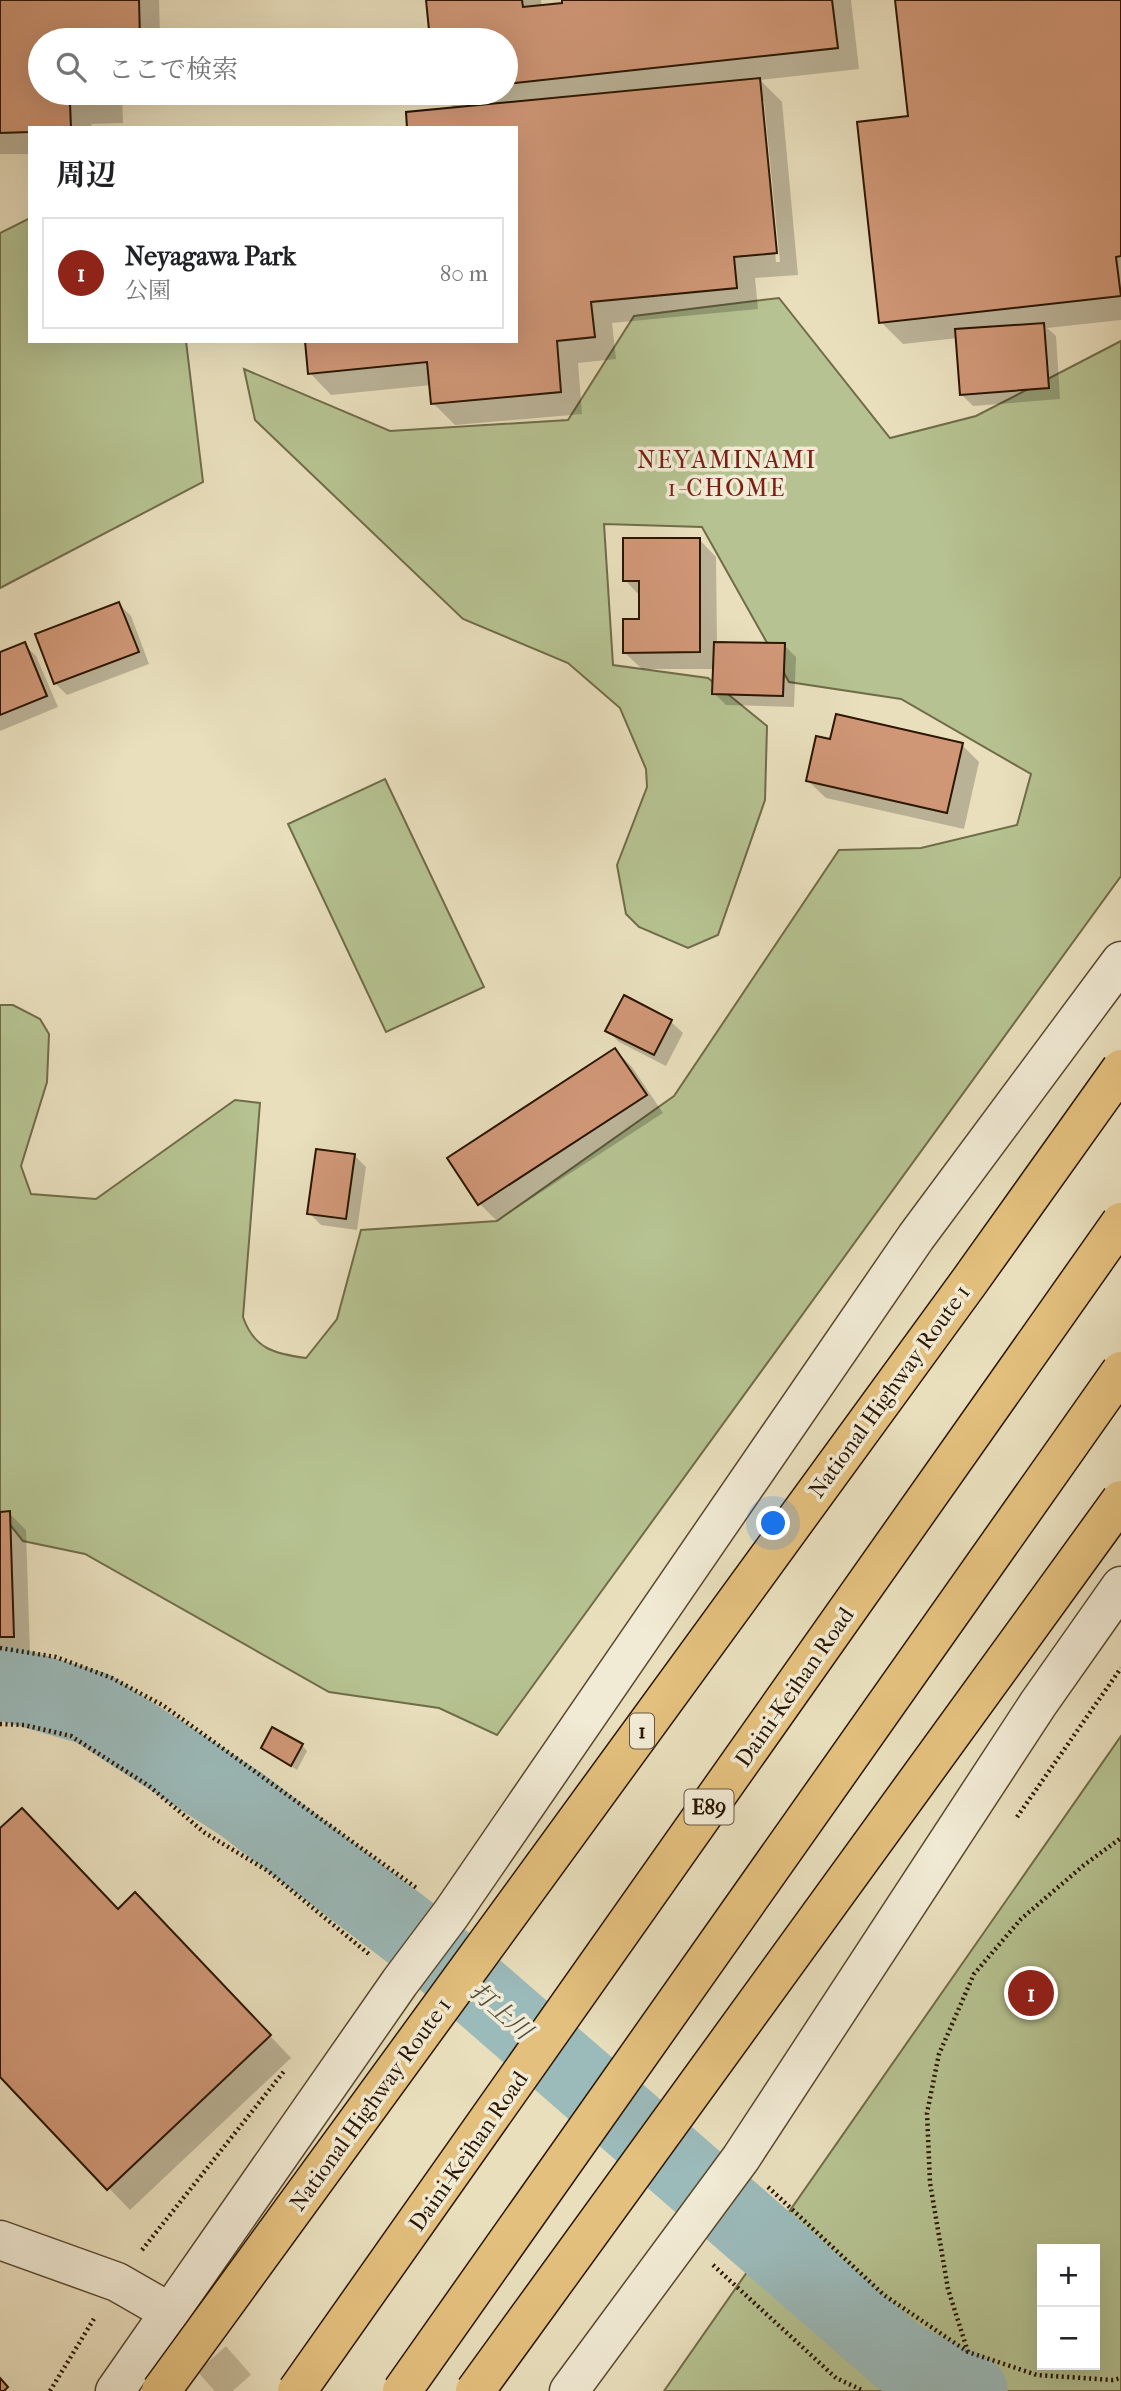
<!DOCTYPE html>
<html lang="ja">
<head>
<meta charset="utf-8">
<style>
	:root { --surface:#fff; --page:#f2f2f2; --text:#202124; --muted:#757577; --line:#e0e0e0; --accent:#8f2418 }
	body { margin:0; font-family:"IM FELL French Canon","Noto Serif JP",serif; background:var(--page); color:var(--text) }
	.controls { position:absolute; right:21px; bottom:21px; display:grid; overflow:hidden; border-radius:0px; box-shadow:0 7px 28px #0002 }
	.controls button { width:63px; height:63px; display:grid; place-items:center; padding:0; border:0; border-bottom:2px solid var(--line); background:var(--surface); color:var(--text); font:35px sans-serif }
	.you { position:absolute; left:774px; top:1524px; width:24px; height:24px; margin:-18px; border:5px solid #fff; border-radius:50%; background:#1a73e8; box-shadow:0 0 0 10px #1a73e833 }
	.badge { display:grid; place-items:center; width:46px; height:46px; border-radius:50%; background:var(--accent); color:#fff; font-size:23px; font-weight:700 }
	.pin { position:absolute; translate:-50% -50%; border:4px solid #fff; box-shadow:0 2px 7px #0006 }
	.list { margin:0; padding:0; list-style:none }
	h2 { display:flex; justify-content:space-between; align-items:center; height:91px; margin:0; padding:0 28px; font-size:30px }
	h2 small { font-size:23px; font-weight:400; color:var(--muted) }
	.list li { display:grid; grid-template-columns:46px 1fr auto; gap:21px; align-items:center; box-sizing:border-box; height:112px; margin:0 14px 14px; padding:0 14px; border:2px solid var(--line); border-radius:0px }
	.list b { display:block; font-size:26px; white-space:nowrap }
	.list p { margin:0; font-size:23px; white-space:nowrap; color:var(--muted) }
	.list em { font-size:23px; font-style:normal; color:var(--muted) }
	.icon { flex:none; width:38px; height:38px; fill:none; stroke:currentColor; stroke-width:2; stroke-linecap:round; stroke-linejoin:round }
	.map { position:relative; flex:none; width:1121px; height:2391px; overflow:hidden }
	.search { position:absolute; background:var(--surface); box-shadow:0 7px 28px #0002; left:28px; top:28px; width:490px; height:77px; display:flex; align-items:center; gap:18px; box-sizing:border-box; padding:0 24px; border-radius:38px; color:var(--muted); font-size:26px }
	.panel { position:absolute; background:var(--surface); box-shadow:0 7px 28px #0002; left:28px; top:126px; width:490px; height:217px; border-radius:0px }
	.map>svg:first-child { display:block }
	.green { fill:#b6c291; stroke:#706c48; stroke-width:2; fill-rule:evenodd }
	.shadow { fill:#0003; fill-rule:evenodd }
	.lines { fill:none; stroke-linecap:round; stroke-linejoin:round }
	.river { stroke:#9bbaba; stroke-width:75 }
	.building { fill:#d09777; stroke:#2b1600; stroke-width:2 }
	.minor-tunnel { stroke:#c3b797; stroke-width:38; stroke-dasharray:38 19; stroke-linecap:butt }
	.minor-casing { stroke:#5a482f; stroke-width:41 }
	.path { stroke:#2b1600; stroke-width:4.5; stroke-dasharray:2 3.5; stroke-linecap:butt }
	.minor { stroke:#f1ead4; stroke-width:38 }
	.highway-bridge-casing { stroke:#2b1600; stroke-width:41; stroke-linecap:butt }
	.highway-bridge { stroke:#e4c07e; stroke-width:38 }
	.labels { text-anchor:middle; stroke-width:7; stroke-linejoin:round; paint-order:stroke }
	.shield { fill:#f1ead4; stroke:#665640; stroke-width:2 }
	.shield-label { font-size:21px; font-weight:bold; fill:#2b1600 }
	.street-label { font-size:23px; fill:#2b1600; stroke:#f1ead4 }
	.neighbourhood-label { font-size:24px; letter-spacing:2px; fill:#7a1f14; stroke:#f1ead4 }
	.water-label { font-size:24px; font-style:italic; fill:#524f41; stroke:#f1ead4 }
</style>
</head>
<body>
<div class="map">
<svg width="1121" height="2391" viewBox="0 0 1121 2391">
	<rect width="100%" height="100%" fill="#e9dfbd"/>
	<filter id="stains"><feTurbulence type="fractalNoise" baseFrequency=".00286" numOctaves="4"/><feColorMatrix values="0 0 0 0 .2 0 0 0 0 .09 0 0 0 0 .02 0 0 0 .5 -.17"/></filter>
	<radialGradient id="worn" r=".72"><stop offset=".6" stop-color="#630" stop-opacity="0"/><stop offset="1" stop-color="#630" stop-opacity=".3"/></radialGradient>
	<path class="green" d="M30,218V341H186L203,482L0,588V233Z
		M779,298L890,438L976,416L1121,341V876L497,1735L439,1708L329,1692L85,1554L23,1541L0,1512V1005H13L40,1019L49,1034L47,1082L21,1166L31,1194L96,1199L235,1100L260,1103L243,1317C254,1349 275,1354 306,1358L337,1319L361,1230L497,1221L674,1096L839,850L921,848L1017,825L1031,774L901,699L789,682L702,527L604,524L613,665L708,678L767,726L765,800L718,935L688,948L639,927L626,914L617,865L647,787L646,769L620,708L568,663L463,619L255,420L244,369L390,431L568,420L634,316Z
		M385,779L484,987L386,1032L288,824Z
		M1121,1736V2391H664ZM1095,2249V2365H1042V2249Z"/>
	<path class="shadow" d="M0,0H159L160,40H40V93H122L123,123L91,124L92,128H30V154H0Z
		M427,0H541L542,7L564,4L563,0H851L859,69L760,80L782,102L798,275L755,278L758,309L612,323L616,359L578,363L582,414L455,425L433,403L431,385L331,395L310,373L516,341V128L455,109L439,93H506V40H432ZM761,101H764L780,262H776Z
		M897,0H1121V320L1047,328L1056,336L1060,399L973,406L961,394L958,338L903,344L881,322L910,118Z
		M699,539L716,557L717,644L784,645L796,657L794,707L726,705L714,693L715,669H642L624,652L640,620V596L625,580Z
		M119,604L131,616L149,664L67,695L55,683Z
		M24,644L36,656L58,707L0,731V654Z
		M831,741L962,745L979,762L964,829L826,798L808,781Z
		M671,1022L683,1033L666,1066L619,1042L607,1030Z
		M615,1050L632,1067L663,1113L497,1221L480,1204L449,1158Z
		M354,1155L366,1167L357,1230L321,1225L309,1213Z
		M0,1513H9L26,1530L30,1654L0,1655Z
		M302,1745L307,1751L297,1770L263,1748Z
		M0,1831L118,1911L157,1916L291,2058L130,2210L0,2074Z"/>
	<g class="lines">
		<path class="river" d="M0,1684H9L92,1708L241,1804L420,1940L900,2358L970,2391"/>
	</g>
	<path class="building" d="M0,0H139L140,40H40V93H101V102L70,103L71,128H30V132L0,133Z
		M426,0H522L523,7L562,3V0H832L838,48L506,84V40H430Z
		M895,0H1121V256L1116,257L1121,296L879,323L857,122L908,116Z
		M760,78L777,253L734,257L737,288L591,302L595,337L557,341L561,392L431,404L427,362L308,374L305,341H516V128H407L406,112Z
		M1044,323L1049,388L960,395L955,329Z
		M623,538H700V652L623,653V619H639V581H623Z
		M119,602L139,652L54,684L35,634Z
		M25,642L47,696L0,715V652Z
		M714,642L785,643L783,696L712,694Z
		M836,714L963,743L947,813L806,781L816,736L830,739Z
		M624,995L672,1020L654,1055L605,1031Z
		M615,1048L647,1095L478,1205L447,1158Z
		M316,1149L355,1154L346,1219L307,1214Z
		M10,1511L14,1637H0V1512Z
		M272,1727L303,1744L291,1766L261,1748Z
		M22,1808L118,1909L135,1892L271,2035L107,2190L0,2077V1828Z
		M0,2378L8,2387L4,2391H0Z"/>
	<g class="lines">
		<path class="minor-tunnel" d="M174,2316L240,2391"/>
		<defs>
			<path id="minor" d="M0,2240L117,2282L171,2313
				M115,2391L400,1982L451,1914L916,1237L1121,961
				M569,2391L741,2158L1038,1704L1121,1586"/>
		</defs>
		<use href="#minor" class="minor-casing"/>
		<path class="path" d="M0,1648L56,1657L112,1678L164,1706L418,1889
			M0,1724L24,1725L71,1736L149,1786L205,1833L268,1871L370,1955
			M1017,1817L1121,1668
			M768,2187L884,2295L968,2352L1037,2375L1113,2380L1121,2378
			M142,2250L285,2070
			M713,2265L836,2378L864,2391
			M968,2352L948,2289L930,2183L927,2113L939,2054L974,1974L1021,1919L1084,1865L1121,1838
			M50,2391L95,2317"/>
		<use href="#minor" class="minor"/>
		<defs>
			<path id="highway-bridge" d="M161,2391L969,1282L1121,1069
				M297,2391L1121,1222
				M402,2391L1121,1371
				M475,2391L1121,1500"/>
		</defs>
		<use href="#highway-bridge" class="highway-bridge-casing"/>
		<use href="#highway-bridge" class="highway-bridge"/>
	</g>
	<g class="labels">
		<g class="shield">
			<rect x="630" y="1713.5" width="24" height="35" rx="5"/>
			<rect x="684.5" y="1789.5" width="49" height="35" rx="5"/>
		</g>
		<g class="shield-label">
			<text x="642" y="1738">1</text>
			<text x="709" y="1814">E89</text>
		</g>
		<g class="street-label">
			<text transform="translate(889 1391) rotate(-54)" y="8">National Highway Route 1</text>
			<text transform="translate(794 1687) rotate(-55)" y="8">Daini-Keihan Road</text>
			<text transform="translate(370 2104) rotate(-54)" y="8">National Highway Route 1</text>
			<text transform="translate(468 2151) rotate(-55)" y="8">Daini-Keihan Road</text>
		</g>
		<g class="neighbourhood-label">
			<text x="727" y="468">NEYAMINAMI<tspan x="727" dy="28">1-CHOME</tspan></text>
		</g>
		<g class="water-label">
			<text transform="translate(501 2011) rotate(41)" y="8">打上川</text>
		</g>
	</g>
	<rect width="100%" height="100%" filter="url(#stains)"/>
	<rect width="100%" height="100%" fill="url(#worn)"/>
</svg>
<div class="controls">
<button>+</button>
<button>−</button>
</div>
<div class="you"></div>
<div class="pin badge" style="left:1031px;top:1993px">1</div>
<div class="search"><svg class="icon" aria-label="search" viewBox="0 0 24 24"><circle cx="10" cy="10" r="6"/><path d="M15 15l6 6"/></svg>ここで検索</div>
<section class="panel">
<h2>周辺<small></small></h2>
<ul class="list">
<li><span class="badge">1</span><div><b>Neyagawa Park</b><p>公園</p></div><em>80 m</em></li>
</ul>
</section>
</div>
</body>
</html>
